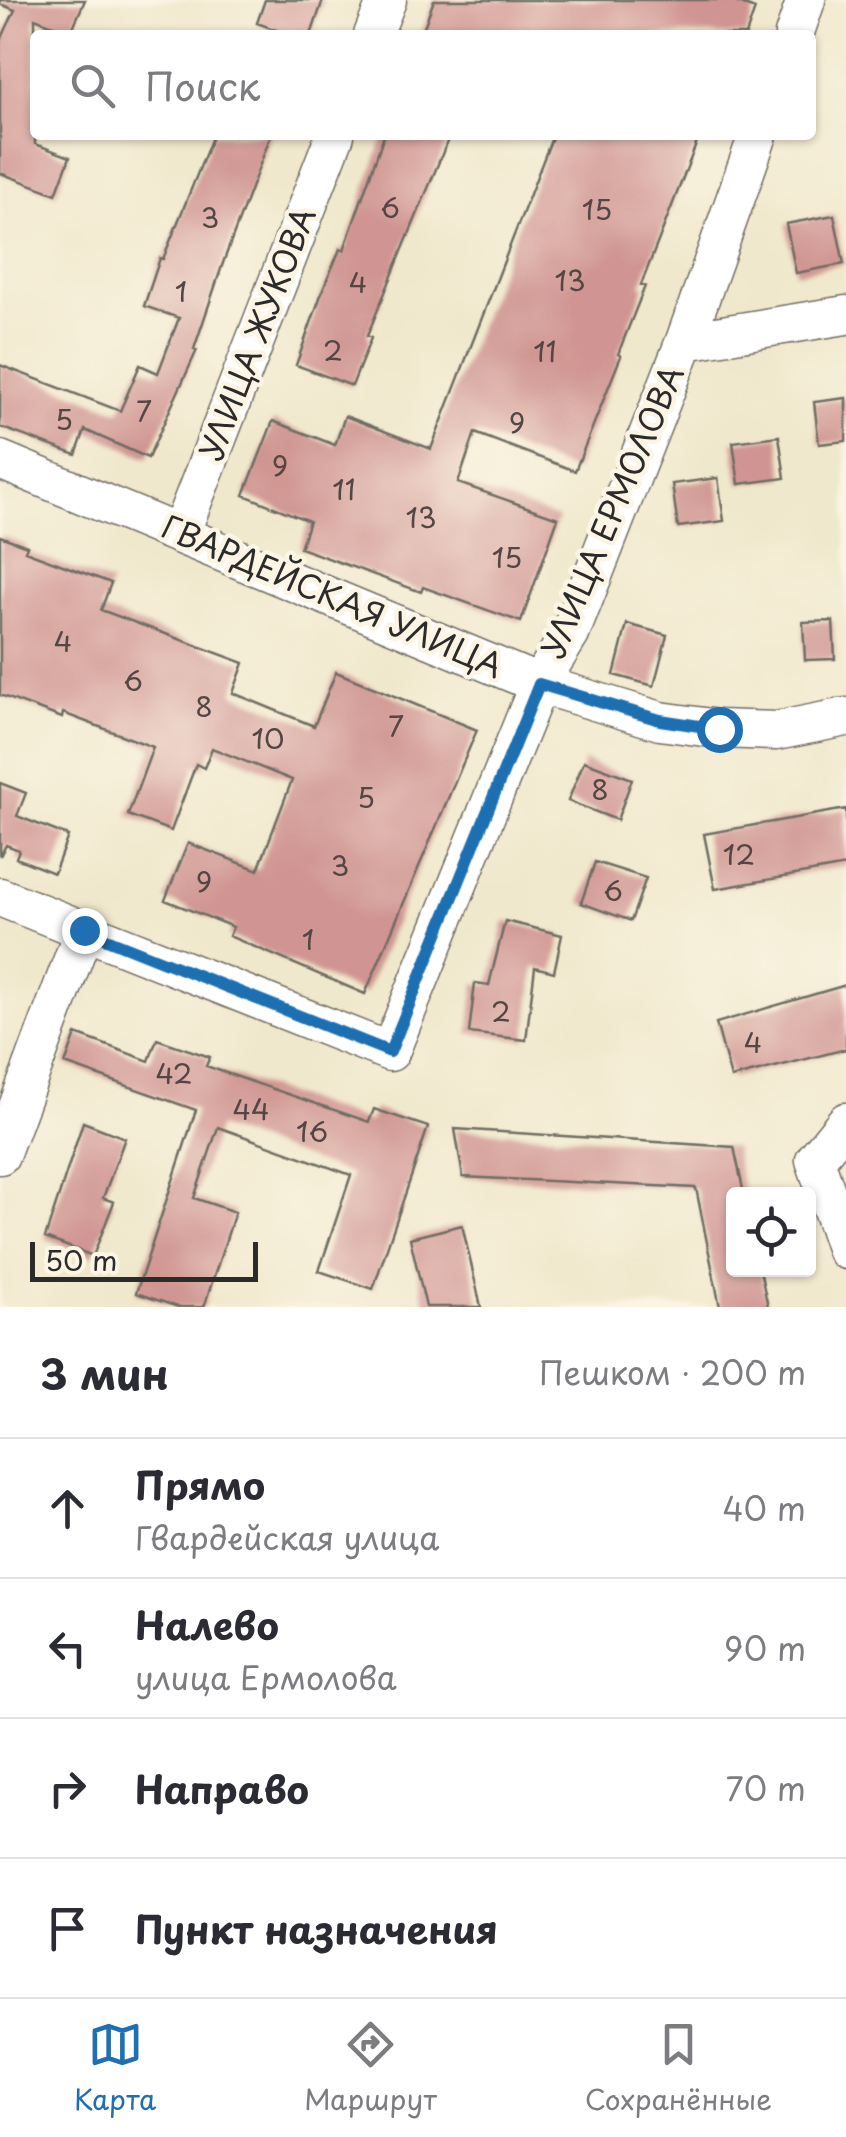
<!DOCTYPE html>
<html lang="ru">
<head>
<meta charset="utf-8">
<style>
	:root { --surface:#fff; --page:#f7f7f7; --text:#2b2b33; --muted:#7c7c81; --line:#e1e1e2; --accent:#1f6fb2 }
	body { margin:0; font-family:"Playpen Sans",sans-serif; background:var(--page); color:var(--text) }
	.controls { position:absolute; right:30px; bottom:30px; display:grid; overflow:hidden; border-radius:10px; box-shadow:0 2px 8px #0004 }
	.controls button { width:90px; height:90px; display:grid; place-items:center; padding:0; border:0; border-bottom:2px solid var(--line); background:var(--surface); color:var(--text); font:50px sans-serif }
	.scale { position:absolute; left:30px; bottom:25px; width:228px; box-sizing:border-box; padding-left:10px; border:5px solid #2b2b2b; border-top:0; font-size:28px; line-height:35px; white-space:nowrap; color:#2b2b2b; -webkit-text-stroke:8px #fcf5e5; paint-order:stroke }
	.stop { position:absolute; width:30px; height:30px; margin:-22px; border:8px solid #1f6fb2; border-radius:50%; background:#fff }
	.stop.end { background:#1f6fb2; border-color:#fff; box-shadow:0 2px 10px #0008 }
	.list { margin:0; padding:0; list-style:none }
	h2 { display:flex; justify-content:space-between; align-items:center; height:130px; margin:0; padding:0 40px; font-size:42px }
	h2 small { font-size:32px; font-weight:400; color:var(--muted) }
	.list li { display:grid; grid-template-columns:65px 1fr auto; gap:30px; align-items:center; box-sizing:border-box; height:140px; padding:0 40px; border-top:2px solid var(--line) }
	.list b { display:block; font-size:38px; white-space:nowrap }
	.list p { margin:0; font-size:32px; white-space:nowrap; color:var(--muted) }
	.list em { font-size:32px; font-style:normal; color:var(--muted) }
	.icon { flex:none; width:55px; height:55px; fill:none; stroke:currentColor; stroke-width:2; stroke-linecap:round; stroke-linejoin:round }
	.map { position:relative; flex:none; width:846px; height:1307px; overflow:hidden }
	.search { position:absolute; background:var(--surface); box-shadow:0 2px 8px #0004; left:30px; right:30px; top:30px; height:110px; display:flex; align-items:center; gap:25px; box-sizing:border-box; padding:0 35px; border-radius:10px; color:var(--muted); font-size:38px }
	.sheet { height:690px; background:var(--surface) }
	nav { display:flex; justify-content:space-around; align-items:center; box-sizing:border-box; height:140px; border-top:2px solid var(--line); background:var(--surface); font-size:28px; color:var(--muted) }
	nav a { display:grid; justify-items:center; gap:5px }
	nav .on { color:var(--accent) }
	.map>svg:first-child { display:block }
	.building { fill:#d09592 }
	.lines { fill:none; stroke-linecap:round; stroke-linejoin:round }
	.minor-casing { stroke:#706d63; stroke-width:41 }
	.minor { stroke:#fff; stroke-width:38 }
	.route { stroke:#1f6fb2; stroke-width:12 }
	.labels { text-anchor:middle; stroke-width:9; stroke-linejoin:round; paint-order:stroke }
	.number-label { font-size:28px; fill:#544645 }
	.street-label { font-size:32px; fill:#2b2b2b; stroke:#fcf5e5 }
</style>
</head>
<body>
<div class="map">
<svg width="846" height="1307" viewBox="0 0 846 1307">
	<rect width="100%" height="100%" fill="#fcf5e5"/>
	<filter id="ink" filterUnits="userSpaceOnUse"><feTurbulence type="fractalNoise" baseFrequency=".01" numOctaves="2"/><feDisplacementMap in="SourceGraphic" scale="20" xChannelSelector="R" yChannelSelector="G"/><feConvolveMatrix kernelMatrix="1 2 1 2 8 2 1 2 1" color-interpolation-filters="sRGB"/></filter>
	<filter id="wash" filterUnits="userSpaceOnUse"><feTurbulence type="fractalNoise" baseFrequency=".0048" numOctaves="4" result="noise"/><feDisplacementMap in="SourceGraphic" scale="40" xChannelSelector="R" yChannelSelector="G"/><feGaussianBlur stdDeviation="2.25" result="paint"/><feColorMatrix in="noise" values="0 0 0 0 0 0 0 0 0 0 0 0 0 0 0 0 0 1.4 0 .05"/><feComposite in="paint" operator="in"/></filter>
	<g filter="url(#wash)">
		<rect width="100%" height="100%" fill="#f0e8cc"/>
		<g id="blocks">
			<path class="building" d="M0,0H85L71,32L35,18V144L70,157L56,194L0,173V42L15,10L0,4Z
				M265,0H323L311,35H290L257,23Z
				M434,0H730L755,9L746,35H421Z
				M213,135H271L223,263L194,349L197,350L148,458L85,430L76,455L0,427V365L120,411L140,365L158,373L179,318L144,306L160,258L163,259Z
				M384,135H450L367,336L371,338L352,386L296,365L322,292L340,249L344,250Z
				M553,135H680L697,142L641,285L645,286L618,354L621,356L575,471L475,433L458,483L558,518L521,622L423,587L421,592L300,548L309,521L244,495L273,421L335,445L345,416L431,449Z
				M834,215L844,264L796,273L786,224Z
				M846,398V441L819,444L814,402Z
				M779,436L785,478L739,484L733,442Z
				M718,478L724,521L678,527L672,484Z
				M0,536L27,546L25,551L111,583L101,610L244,663L233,693L314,726L336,672L477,730L365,994L229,936L233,927L165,900L188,843L258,870L292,780L212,748L204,768L196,764L171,831L128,815L153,747L63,713L62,718L0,695Z
				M833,621L835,659L805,660L803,622Z
				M627,624L667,635L654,686L614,675Z
				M584,761L632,779L617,820L568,801Z
				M0,783L26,793L17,816L68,836L54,873L16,858L19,850L6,845L0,856Z
				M846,809V866L715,889L704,834Z
				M595,862L646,878L631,921L581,903Z
				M505,921L562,935L554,972L535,967L526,1040L469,1033L475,983L489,985Z
				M846,985V1049L731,1078L716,1023Z
				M76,1034L149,1061L157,1039L210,1057L206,1066L369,1122L374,1109L428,1127L373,1289L319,1271L351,1175L218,1127L194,1198L235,1212L204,1307H178L136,1293L196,1110L65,1064Z
				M83,1122L125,1138L103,1198L114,1202L93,1256L45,1238Z
				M455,1129L734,1147L744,1194H734V1270H760L768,1307H720L696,1188L463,1177Z
				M462,1225L481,1307H426L410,1238Z"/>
		</g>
	</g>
	<g filter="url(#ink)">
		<use href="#blocks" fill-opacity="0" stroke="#706d63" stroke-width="2.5"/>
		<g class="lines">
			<defs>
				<path id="minor" d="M373,35L387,0
					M794,35L806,0
					M685,341L846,315
					M0,460L539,684L660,721L719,729L776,731L846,717
					M180,534L335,135
					M0,897L390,1052L539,684L570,634L685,341L758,135
					M846,1122L815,1160L846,1250
					M0,1155L84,930"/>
			</defs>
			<use href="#minor" class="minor-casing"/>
			<use href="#minor" class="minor"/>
		</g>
	</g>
	<g class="lines" filter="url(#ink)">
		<path class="route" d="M84,930L390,1052L539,684L660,720L719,729"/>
	</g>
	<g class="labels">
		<g class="number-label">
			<text x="390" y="218">6</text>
			<text x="597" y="220">15</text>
			<text x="210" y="228">3</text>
			<text x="570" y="291">13</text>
			<text x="358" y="293">4</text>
			<text x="181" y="302">1</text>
			<text x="333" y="361">2</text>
			<text x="545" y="362">11</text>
			<text x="144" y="422">7</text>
			<text x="64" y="430">5</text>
			<text x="517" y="433">9</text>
			<text x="280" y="476">9</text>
			<text x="344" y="500">11</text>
			<text x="421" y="528">13</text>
			<text x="507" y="568">15</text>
			<text x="63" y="652">4</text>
			<text x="133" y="691">6</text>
			<text x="204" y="717">8</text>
			<text x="396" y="737">7</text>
			<text x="268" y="749">10</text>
			<text x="600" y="800">8</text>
			<text x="366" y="808">5</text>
			<text x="739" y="865">12</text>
			<text x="340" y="876">3</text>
			<text x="204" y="892">9</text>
			<text x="613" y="901">6</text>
			<text x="308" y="950">1</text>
			<text x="501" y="1022">2</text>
			<text x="753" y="1053">4</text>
			<text x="174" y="1084">42</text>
			<text x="251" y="1120">44</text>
			<text x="312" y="1142">16</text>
		</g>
		<g class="street-label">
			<text transform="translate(258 334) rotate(-69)" y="11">УЛИЦА ЖУКОВА</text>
			<text transform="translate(613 512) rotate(-67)" y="11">УЛИЦА ЕРМОЛОВА</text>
			<text transform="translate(332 597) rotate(23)" y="11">ГВАРДЕЙСКАЯ УЛИЦА</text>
		</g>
	</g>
</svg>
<div class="controls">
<button><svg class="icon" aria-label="locate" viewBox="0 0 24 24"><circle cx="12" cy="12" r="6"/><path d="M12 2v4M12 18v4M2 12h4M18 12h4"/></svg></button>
</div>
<div class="scale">50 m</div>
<div class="stop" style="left:719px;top:729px"></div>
<div class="stop end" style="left:84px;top:930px"></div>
<div class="search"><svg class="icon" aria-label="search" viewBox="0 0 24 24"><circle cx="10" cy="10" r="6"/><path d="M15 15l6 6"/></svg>Поиск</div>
</div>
<section class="sheet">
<h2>3 мин<small>Пешком · 200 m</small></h2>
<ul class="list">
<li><svg class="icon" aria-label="ahead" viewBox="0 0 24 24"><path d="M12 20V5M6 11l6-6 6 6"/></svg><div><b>Прямо</b><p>Гвардейская улица</p></div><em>40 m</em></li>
<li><svg class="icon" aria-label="left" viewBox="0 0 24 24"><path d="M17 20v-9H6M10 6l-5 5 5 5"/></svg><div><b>Налево</b><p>улица Ермолова</p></div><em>90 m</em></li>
<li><svg class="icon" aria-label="right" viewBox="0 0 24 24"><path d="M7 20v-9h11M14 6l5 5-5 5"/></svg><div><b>Направо</b></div><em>70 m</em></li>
<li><svg class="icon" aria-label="arrive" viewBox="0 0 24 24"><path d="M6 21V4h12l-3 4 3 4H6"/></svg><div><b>Пункт назначения</b></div></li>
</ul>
</section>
<nav>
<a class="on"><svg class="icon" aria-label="map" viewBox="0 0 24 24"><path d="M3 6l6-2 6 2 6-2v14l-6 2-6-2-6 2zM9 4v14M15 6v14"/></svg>Карта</a>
<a><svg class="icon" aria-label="directions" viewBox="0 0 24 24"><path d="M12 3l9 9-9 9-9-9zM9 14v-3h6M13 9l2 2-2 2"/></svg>Маршрут</a>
<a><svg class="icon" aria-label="saved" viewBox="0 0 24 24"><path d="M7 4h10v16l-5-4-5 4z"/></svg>Сохранённые</a>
</nav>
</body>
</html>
